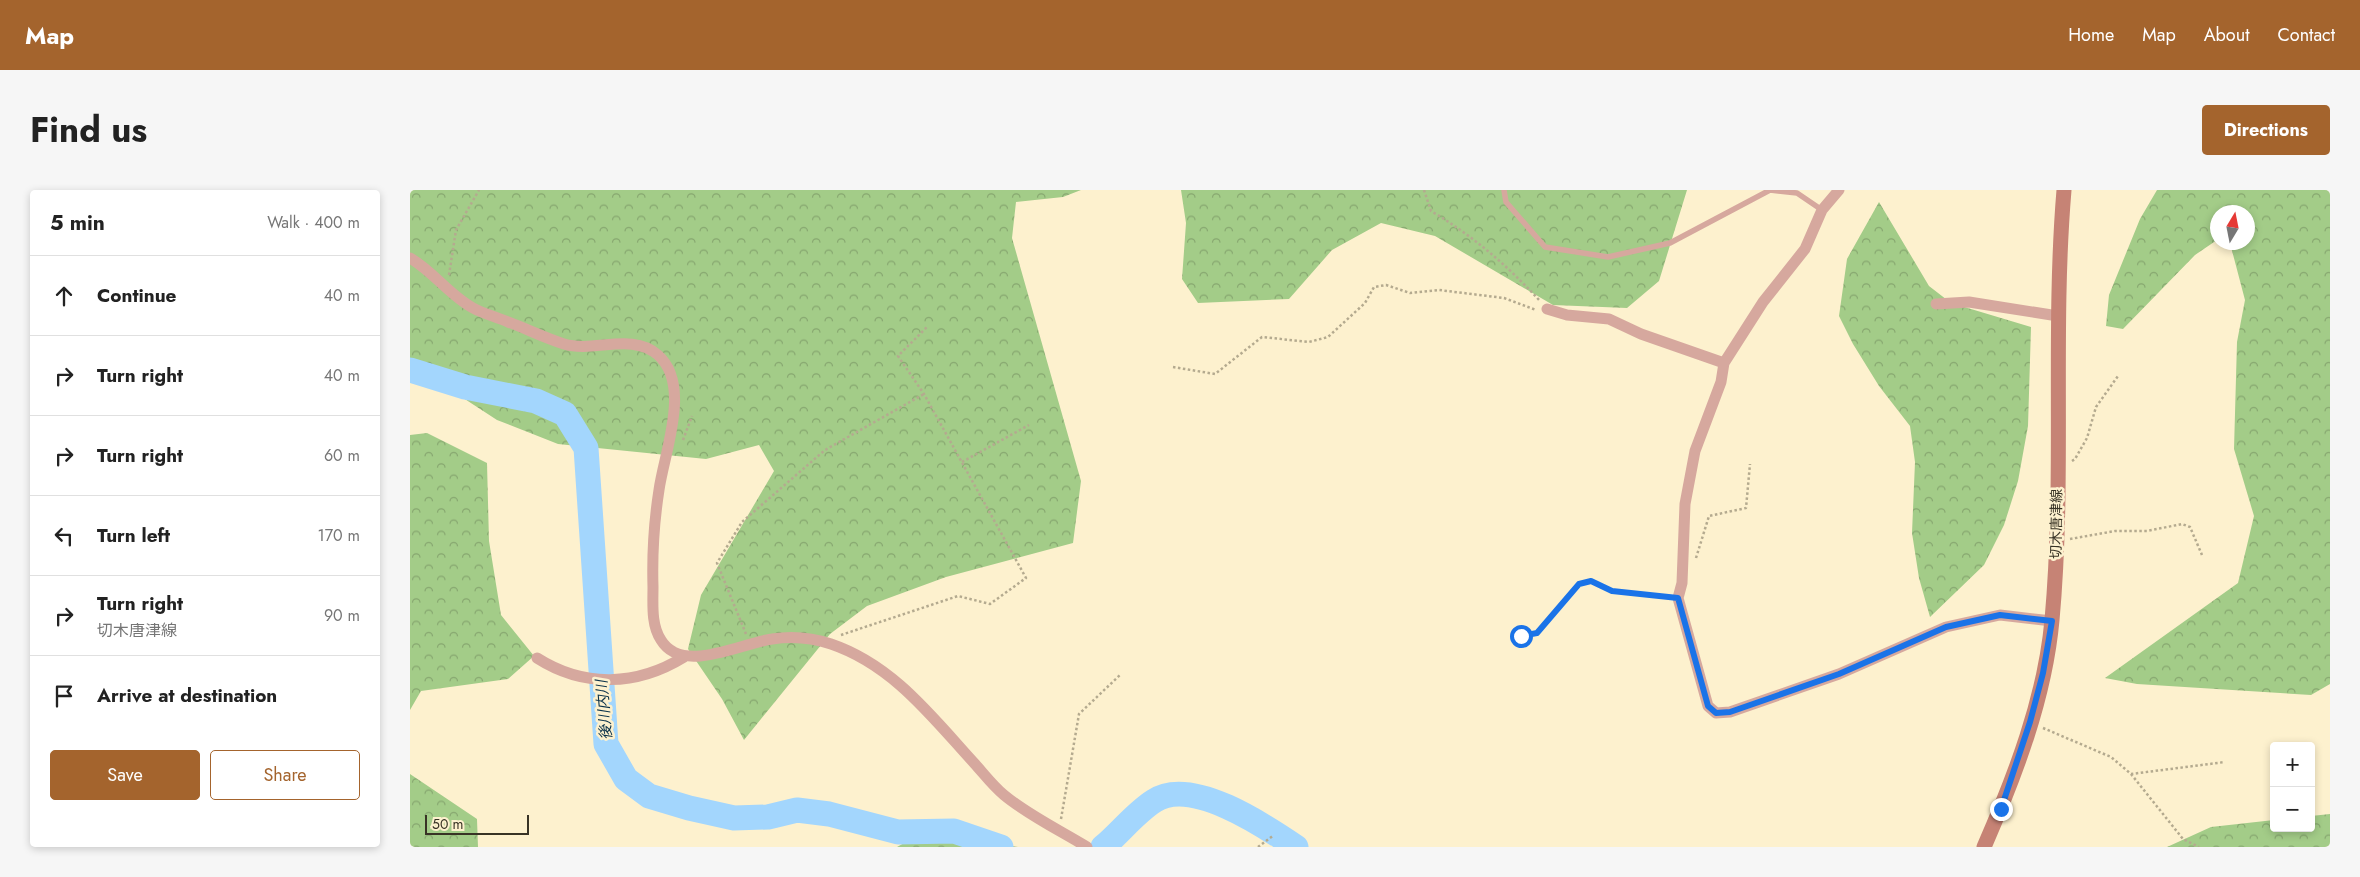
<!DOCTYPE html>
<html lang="en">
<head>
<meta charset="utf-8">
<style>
	:root { --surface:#fff; --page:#f6f6f6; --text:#222; --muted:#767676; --line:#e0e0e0; --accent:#a4642d }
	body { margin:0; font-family:Jost,"Noto Sans JP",sans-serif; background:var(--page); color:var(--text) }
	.controls { position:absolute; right:15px; bottom:15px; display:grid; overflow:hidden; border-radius:5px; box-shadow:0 2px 8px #0003 }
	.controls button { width:45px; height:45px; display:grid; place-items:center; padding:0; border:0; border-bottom:1px solid var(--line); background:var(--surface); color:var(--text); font:25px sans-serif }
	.compass { position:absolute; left:1800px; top:15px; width:45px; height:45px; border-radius:50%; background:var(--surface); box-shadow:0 2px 8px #0003; rotate:10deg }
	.scale { position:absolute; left:15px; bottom:12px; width:104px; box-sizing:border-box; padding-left:5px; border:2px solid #383325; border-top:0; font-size:14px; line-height:18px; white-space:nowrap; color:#383325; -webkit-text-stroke:4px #fdf1ce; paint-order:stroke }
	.stop { position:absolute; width:15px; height:15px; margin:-11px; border:4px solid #1a73e8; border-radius:50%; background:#fff }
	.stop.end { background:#1a73e8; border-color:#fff; box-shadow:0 1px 5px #0008 }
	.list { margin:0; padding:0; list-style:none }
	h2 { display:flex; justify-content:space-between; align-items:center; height:65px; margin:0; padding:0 20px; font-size:21px }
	h2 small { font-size:16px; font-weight:400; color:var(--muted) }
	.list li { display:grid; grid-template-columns:32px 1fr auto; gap:15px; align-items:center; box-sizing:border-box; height:80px; padding:0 20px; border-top:1px solid var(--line) }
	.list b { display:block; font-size:19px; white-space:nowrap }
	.list p { margin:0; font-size:16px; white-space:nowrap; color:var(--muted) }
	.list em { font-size:16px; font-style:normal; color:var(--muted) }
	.actions { display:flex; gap:10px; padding:15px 20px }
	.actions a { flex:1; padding:11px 0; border:1px solid var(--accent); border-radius:5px; text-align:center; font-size:18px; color:var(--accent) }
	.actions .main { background:var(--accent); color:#fff }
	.icon { flex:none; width:28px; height:28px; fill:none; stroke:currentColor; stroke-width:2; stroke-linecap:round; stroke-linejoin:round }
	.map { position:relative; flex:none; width:1920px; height:657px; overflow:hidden; border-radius:5px }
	header { display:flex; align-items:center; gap:30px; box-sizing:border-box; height:70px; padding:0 25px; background:var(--accent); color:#fff }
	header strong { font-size:24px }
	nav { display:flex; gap:28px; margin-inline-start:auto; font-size:18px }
	.intro { display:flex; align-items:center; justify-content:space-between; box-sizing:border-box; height:120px; padding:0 30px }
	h1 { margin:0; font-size:35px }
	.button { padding:12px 22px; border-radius:5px; background:var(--accent); color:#fff; font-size:18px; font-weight:700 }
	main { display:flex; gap:30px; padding:0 30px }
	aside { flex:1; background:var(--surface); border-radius:5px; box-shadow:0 2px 8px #0003 }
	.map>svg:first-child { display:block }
	.forest { fill:url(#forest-crowns) }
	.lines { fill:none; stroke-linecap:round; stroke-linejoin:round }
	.river { stroke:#a3d6fd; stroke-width:25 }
	.path { stroke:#b4aa8f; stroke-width:2.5; stroke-dasharray:2.5 2.5; stroke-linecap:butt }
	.lane { stroke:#d6a89e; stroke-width:5.5 }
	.street { stroke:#d6a89e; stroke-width:11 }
	.secondary { stroke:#c68375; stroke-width:15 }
	.route { stroke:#1a73e8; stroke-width:6 }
	.labels { text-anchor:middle; stroke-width:5; stroke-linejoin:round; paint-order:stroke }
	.street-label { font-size:14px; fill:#383325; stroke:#fdf1ce }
	.water-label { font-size:15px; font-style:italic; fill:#083049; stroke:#fdf1ce }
</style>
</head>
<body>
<header>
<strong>Map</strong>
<nav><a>Home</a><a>Map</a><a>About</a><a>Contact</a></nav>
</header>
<div class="intro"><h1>Find us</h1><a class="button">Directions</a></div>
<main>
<aside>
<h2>5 min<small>Walk · 400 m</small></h2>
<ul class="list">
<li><svg class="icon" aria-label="ahead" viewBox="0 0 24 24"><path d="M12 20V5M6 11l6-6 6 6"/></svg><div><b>Continue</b></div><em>40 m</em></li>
<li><svg class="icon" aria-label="right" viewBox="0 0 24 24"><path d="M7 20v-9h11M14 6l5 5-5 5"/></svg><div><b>Turn right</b></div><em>40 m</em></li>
<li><svg class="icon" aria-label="right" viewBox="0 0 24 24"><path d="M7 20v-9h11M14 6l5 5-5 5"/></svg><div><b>Turn right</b></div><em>60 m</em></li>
<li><svg class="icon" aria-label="left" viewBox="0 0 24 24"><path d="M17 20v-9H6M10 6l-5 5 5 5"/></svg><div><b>Turn left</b></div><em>170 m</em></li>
<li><svg class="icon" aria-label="right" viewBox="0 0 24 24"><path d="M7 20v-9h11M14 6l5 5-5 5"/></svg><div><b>Turn right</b><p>切木唐津線</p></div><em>90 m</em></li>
<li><svg class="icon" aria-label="arrive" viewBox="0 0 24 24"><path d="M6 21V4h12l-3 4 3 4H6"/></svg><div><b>Arrive at destination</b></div></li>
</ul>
<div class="actions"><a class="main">Save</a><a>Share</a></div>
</aside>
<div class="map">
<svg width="1920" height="657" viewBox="0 0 1920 657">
	<defs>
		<pattern id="forest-crowns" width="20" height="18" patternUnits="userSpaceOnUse" patternTransform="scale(1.25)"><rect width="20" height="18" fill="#a3cc88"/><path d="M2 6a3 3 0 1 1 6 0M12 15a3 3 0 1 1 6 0" fill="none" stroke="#86a66f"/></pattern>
	</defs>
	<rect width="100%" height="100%" fill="#fdf1ce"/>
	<path class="forest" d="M0,0H671L653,7L606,12L602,48L671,291L663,353L536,387L457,416L420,444L334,550L312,509L278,459L291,405L364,281L349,255L296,269L148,254L87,230L44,202L0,181Z
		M771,0H1277L1249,91L1217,118L1143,115L1025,46L971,33L922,60L879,109L788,113L772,89L776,33Z
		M1747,0H1920V494L1901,505L1727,494L1695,488L1828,393L1844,326L1824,259L1827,152L1835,110L1820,53L1838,52V22H1808L1807,50L1785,65L1713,139L1696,136L1699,105L1730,29Z
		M1469,12L1519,96L1541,113L1621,137L1618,236L1608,291L1594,335L1574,375L1520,427L1509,388L1502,343L1505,272L1500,236L1469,196L1443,154L1429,126L1437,69Z
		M17,243L77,273L79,351L91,425L124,466L98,489L11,501L0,520V245Z
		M0,584L67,629L68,657H0Z
		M1920,624V657H1757L1801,637L1864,630V638H1901V626Z
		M510,644L608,657H487Z"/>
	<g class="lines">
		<path class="river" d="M0,180L55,197L126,211L155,224L176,258L196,554L216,589L239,606L279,618L324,628L358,627L387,620L419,624L488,642L544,641L591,657
			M693,657C710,643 725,623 744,611C781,586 855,636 886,657"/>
		<path class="path" d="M1014,0L1021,21C1063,46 1097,75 1130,111
			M39,85L46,40L69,0
			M763,177L805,184L852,147L899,152L918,147L955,113L964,97L976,95L1000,103L1029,100L1094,108L1126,120
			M273,250L282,226
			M1662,271L1665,269L1677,248L1686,217L1708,186
			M552,272L619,235
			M1660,349L1705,341H1737L1772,334L1780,337L1792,365
			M1286,368L1299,326L1336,318L1340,274
			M336,444L307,373L332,332L415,260L514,204
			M431,445L548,406L580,414L616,388L514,204L488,166L517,137
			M1111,446L1127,443L1169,394L1181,391L1202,401L1257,406
			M1633,538L1701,567L1721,584L1815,572
			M1721,584L1773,649L1789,657
			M651,629L669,524L710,485
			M848,657L864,645"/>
		<path class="lane" d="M1094,0L1096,12L1135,57L1198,67L1260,53L1360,0L1387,3L1412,20"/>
		<path class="street" d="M1429,0L1412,20L1395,59L1353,112L1314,173L1311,192L1285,261L1275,314L1272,393L1268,408L1298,516L1306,523L1320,522L1429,484L1536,437L1590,425L1642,431
			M0,68C23,81 39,105 63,118C74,124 87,127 98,132C117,139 135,148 154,154C184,163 222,142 248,165C282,195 254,263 249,300C244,332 242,364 243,397C243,414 241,435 251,450C272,485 331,453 362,449C381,446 403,448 421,454C483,475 522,527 565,574C574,584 583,596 594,605C618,625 651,641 677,657
			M1526,114L1559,112L1648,126
			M1137,119L1157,125L1199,129L1231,144L1314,173
			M127,468C174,498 227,496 274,467"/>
		<path class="secondary" d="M1574,657C1605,586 1635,508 1642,430C1655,287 1642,143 1654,0"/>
	</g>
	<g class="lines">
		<path class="route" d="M1111,446L1127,443L1169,394L1181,391L1202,401L1268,408L1298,516L1306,523L1320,522L1429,484L1536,437L1590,425L1642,431L1633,483L1620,532L1591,619"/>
	</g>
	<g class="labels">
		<g class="street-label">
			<text transform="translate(1646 334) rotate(-89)" y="5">切木唐津線</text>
		</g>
		<g class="water-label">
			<text transform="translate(194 520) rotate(-95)" y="5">後川内川</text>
		</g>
	</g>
</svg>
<div class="controls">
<button>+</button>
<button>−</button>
</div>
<svg class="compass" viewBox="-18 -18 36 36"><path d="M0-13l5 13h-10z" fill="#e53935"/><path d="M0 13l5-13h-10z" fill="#767676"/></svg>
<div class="scale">50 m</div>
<div class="stop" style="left:1111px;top:446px"></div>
<div class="stop end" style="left:1591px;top:619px"></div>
</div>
</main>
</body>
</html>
